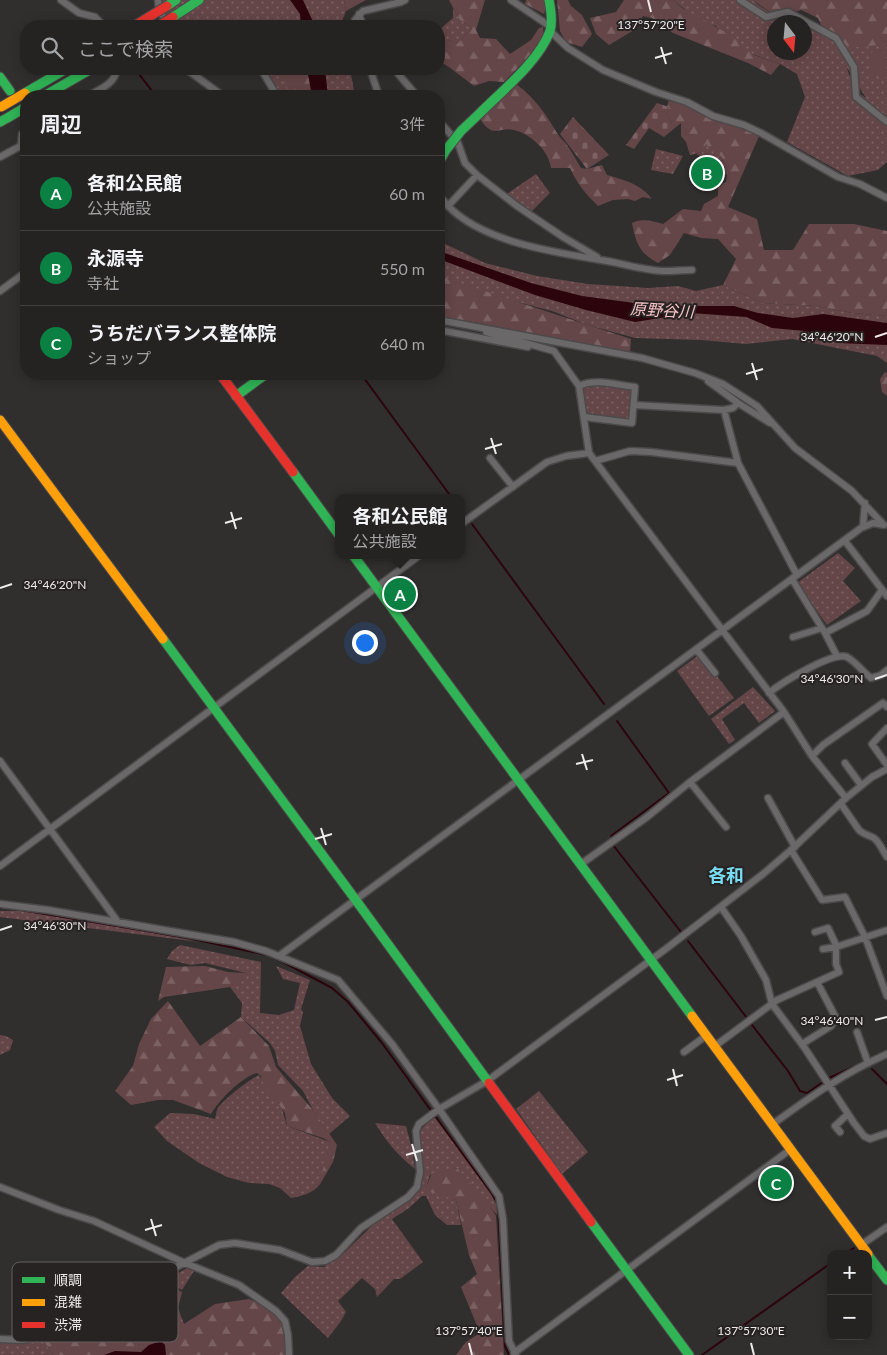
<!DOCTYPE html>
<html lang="ja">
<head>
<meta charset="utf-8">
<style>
	:root { --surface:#252222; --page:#2d2a2a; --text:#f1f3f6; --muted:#a3a4a5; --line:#423f40; --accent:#0b8043 }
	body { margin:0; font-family:Lato,"Noto Sans JP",sans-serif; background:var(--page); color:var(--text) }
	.controls { position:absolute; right:15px; bottom:15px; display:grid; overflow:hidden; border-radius:10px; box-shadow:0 2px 12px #0003 }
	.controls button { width:45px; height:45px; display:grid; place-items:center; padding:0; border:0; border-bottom:1px solid var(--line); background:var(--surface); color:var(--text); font:25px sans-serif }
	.compass { position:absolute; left:767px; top:15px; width:45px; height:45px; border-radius:50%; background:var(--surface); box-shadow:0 2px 12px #0003; rotate:164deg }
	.you { position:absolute; left:364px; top:642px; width:18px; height:18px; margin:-12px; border:4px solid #fff; border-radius:50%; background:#1a73e8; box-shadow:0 0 0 8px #1a73e833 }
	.badge { display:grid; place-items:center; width:32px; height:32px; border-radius:50%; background:var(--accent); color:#fff; font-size:16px; font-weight:700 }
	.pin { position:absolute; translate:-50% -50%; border:2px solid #fff; box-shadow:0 1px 5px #0006 }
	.popup { position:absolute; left:335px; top:494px; width:130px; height:65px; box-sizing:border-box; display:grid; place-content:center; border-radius:10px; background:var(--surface); filter:drop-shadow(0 1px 4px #0005); font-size:16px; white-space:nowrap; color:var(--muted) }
	.popup b { font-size:19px; color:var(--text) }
	.popup::after { content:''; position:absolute; left:50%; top:100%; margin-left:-10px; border:10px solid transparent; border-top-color:var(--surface) }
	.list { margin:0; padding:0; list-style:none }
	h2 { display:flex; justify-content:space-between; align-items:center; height:65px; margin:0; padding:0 20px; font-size:21px }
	h2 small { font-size:16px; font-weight:400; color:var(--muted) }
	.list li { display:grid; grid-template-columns:32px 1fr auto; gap:15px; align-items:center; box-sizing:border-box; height:75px; padding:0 20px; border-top:1px solid var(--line) }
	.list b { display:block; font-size:19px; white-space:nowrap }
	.list p { margin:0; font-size:16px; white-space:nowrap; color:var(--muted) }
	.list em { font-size:16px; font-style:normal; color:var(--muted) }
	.icon { flex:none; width:28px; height:28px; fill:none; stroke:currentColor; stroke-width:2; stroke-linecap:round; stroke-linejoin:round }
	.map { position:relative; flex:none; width:887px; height:1355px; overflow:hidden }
	.search { position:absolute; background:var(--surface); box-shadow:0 2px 12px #0003; left:20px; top:20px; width:425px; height:55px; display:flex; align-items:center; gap:12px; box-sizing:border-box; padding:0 18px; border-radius:20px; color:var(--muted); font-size:19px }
	.panel { position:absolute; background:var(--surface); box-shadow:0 2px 12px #0003; left:20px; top:90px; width:425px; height:290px; border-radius:20px }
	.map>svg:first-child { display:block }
	.grass { fill:url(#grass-dots); fill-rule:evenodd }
	.forest { fill:url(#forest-firs) }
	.cemetery { fill:url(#cemetery-stones) }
	.garden { fill:#654648 }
	.water { fill:#2c050c }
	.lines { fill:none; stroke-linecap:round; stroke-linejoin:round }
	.stream { stroke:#2c050c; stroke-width:2 }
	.street-casing { stroke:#4c494a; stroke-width:9 }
	.fast-casing { stroke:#4c494a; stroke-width:11 }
	.slow-casing { stroke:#4c494a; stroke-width:11 }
	.jam-casing { stroke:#4c494a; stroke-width:11 }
	.street { stroke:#6a6868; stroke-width:6 }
	.fast { stroke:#30b455; stroke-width:9 }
	.slow { stroke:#ff9f0a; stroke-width:9 }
	.jam { stroke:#e5322d; stroke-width:9 }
	.fast-bridge-casing { stroke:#4c494a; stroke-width:11; stroke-linecap:butt }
	.slow-bridge-casing { stroke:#4c494a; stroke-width:11; stroke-linecap:butt }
	.jam-bridge-casing { stroke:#4c494a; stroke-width:11; stroke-linecap:butt }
	.fast-bridge { stroke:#30b455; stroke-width:9 }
	.slow-bridge { stroke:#ff9f0a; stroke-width:9 }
	.jam-bridge { stroke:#e5322d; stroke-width:9 }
	.ticks { fill:none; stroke:#efebec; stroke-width:2 }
	.labels { text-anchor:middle; stroke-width:4; stroke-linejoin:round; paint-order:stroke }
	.water-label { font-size:16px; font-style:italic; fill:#f8c3c6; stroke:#282323 }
	.quarter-label { font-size:18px; font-weight:bold; fill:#77ddf3; stroke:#282323 }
	.key { fill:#282323; stroke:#645f5f; stroke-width:1 }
	.key-label { font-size:14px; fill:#efebec }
	.ticks-label { font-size:12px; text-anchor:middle; fill:#efebec; stroke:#282323; stroke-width:4; stroke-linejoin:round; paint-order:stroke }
</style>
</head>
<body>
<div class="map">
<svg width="887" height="1355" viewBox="0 0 887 1355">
	<defs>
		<pattern id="grass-dots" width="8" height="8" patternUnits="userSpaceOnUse" patternTransform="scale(1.25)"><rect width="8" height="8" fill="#654648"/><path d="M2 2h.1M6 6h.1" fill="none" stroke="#7b6163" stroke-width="1.8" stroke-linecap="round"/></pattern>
		<pattern id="forest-firs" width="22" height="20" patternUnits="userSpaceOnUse" patternTransform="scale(1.25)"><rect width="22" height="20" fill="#654648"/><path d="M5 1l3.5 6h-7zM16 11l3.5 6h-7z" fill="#7b6163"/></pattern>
		<pattern id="cemetery-stones" width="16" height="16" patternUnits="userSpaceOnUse" patternTransform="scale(1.25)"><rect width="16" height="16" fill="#654648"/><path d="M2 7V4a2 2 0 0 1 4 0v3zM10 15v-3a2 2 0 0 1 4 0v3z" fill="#7b6163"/></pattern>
	</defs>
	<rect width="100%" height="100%" fill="#312e2e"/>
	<path class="grass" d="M161,0H344L346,11L340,26H170Z
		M673,0H755L757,4L778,18L790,22H774V52H804L805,27L827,35L887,14V117L879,112L887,120V162L878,170L848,176L787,142L805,97L797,74L780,64L747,52L716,26L698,20ZM846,66L866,98L860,94L856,93Z
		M453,8L459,19L472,28L458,43L447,40L439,41V30L453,18Z
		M263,69H350L355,96H277Z
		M706,144L719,153L723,159L721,166L727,175L715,170L716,164L696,154L702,152Z
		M656,149L683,156L673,174L651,170Z
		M536,174L550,193L531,212L507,194Z
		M439,241L485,263L537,276L588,284L648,288L678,286L696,291L723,285L763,303L816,306L853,313L887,316V363L877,356L792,339L746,344L701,340L635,338L588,325L552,311L510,300L439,278Z
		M587,383L633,388L631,422L585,415L581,387Z
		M838,553L855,568L843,581L861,601L827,625L797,583Z
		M700,654L734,698L709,716L677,671Z
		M753,687L775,711L759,723L744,703L722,719L735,740L729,744L711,719Z
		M0,911H39L200,942L0,917Z
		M180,945L261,962L260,1013L279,1015L294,1010L300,983L283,979L276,966L310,980L301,1009L303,1012L300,1026L311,1064L332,1098L350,1116L329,1134L313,1110L303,1091L278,1065L275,1051L270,1043L241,1017L242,1003L230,987L246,973L205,963L191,965L167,959L172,951Z
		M0,1035L6,1036L13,1040L10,1050L0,1055Z
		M259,1075L282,1109L287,1126L330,1142C328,1151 323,1180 319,1185C314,1193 299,1197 291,1198L280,1188L269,1184L249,1183L227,1177L199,1163L167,1141L154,1127L170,1113L194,1114L215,1119C216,1116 216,1111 218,1108C223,1100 250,1079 259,1075Z
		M539,1091L588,1152L562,1174L516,1109Z
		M436,1117L485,1181L496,1199L497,1215L457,1168L430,1175L426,1188L456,1200L461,1225H447L435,1215L426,1196H422L409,1208L392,1219L423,1262L400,1279H394L377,1297L375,1289L362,1278L338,1301L346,1312L341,1321L328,1338L281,1293L295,1277L308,1266L324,1267L345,1252L383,1215L402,1205L416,1194L418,1153L413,1157L415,1169C398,1156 386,1141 375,1123L406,1126L412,1149L420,1150C418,1131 420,1127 436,1117Z
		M189,1267L194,1271L182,1290L164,1281Z
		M43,1340L53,1355H0V1343Z"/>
	<path class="forest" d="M344,0H366L346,11Z
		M449,0H485L476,30L480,38L496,39L510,54L531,40L539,28L543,27L544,38L536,49L504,82L489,81L474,86L449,67L439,61V41L447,40L458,43L472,28L459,19Z
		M526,0H548L544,14L525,4Z
		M557,0H568L571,6L582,15L592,34L582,47L566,42L560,31Z
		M624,0H673L682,8L734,37L754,55L780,64L771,75L748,63L673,33L652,18L643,16L634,30L609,45L596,34L590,18L616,12Z
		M755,0H887V44L848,48L839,36L825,33L818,18L801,10L778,18L757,3Z
		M288,20L297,24L298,26H273L275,22Z
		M279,69H307L313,96H291Z
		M516,84C534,97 546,114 557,133C559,137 563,140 567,145C572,152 576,160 581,168L587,169L602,165L607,175C626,181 639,183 652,199L643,197L635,201L628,199L613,200L598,206C586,194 577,184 570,168H551C549,151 531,134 514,130C499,126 494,140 480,119Z
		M669,98L693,107L709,118L745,127L760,134L728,207L757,219L764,250H793L809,224H854L887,231V316L853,313L816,306L763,303L723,285L736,259L718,239L701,238L684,233L670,255L658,263C639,253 636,243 632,223C642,218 652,221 663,224L683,209L701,211L704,204L718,196V187L726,182L727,175L721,166L723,159C718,151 711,152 706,144L703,152L690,155L686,142L681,136V123H672L666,114Z
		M439,276L631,339L630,353L473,322L442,318L439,316Z
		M885,372L887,373V396L882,392L880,379Z
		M205,966L228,972L247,973L230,987L164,997L158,1001L166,967Z
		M168,1001L200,1046L241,1017L269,1046L276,1067L313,1110L337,1145L333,1162L319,1186L330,1142L323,1138L287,1126L285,1113L262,1081L261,1076L257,1073C242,1077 219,1100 211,1114L173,1100H158L131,1105L115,1091L133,1066L139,1044L151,1019Z
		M457,1168L488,1203L496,1216L504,1355H456L466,1342L480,1333L461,1287L477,1274L469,1255L456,1200L425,1190L432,1173Z
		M162,1282L182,1292L178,1308L184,1324L215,1304L249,1299L273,1309L283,1325L290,1355H53L43,1340Z"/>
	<path class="cemetery" d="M657,103L669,107L666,114L672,123H681L664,137L649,128L634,149L626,145Z
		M573,117L609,155L587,169L560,134Z"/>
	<path class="garden" d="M882,49C886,59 887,64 884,74L873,76L869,71V56L874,50Z"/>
	<path class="water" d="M290,0H303L315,26H301L300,14Z
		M307,69H325L328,96H312Z
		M439,251L531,283L582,296L657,306H734L758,313L793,318L823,314L887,323V345L838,343L805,331L772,328L746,317L691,313L635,322L586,310L535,295L439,259Z
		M161,1341L165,1345L166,1355H104L115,1351L141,1352L149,1345Z"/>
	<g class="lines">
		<path class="stream" d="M73,12L77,16L82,17
			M91,19L99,26
			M135,69L156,96
			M361,374L452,498
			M461,510L465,516
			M472,524L604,704
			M611,836L669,793L617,721
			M613,845L681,932
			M0,908H11
			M21,910L188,938L267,955L283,962L332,988L348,1002L382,1043L432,1112
			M688,941L747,1018
			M752,1025L788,1071L800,1091L807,1093L823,1082
			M872,1069L887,1084
			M829,1078L860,1064
			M435,1116L492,1194L498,1205L505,1346L509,1355
			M844,1254L854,1248
			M702,1355L831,1263"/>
		<defs>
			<path id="street" d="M61,0L79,13L95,17L104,26
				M158,0C158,10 163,18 169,26
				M511,0L551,27
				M740,0L766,17L788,12L836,38L854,67L856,97L887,122
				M359,14L363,26
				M356,26L355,20L363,11L401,2L405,0
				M550,31L568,48L603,70L656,92L687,102L713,116L744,125L761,133L838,177L860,184L887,198
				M186,69L223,96
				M261,69L277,96
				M370,69L379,96
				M394,69L417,96
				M88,96C100,89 115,84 117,69
				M439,121L458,143L465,163L477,175L517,206L563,237L597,257
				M21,145L22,134
				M0,157L26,143
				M439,195L448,206L477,175
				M448,206C483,242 553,252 601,260C622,263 645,271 666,271C674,271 684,270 692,270
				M0,291L26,272
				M439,320L642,358L695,373L723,384L757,406L795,448L852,491L884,525
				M439,330L528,347
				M486,332L554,351L579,386
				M708,381L738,403L770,423
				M634,405L724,410L733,408L738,403
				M724,410L738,463L797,575
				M584,417L632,423L635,387C616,385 596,378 579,386L589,453L784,712L812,756L846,798
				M490,458L513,487
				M595,461L630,451L651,452L738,463
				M461,524L547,462L566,456L589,453
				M863,527L865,503
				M845,541L887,596
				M792,579L825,633L837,656
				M825,633L867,611L882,590
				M793,637L822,628
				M696,649L715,673
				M769,693C781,683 833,651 847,657C856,662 863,672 871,678L881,675L887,670
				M887,728L872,744L887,765
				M812,756L823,745L883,703L887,707
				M0,761L118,922
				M845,763L861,785
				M690,782L726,827
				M768,798L795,847
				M841,804L859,830C864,835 869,835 874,838C880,843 883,851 887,857
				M791,850L822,900L845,897L865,937L887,996
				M581,864L647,817L690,782L784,712
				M0,866L420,555
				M0,904L48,910L234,942L266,951L338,980L392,1044L439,1109L499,1196L503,1219L509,1341L516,1355
				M721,907L741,936L766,980L772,1004L804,1047L854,1123L864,1136L870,1139L887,1133
				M815,932L828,928L837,947
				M823,949L836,947
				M279,956L861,528L873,523L884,525
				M857,1032L868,1063
				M802,1044L831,1026L836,1018L817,982
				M715,1046L777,1000L839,972L836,964V947L887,930
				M684,1052L707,1035
				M773,1124C810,1097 844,1073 887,1054
				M840,1132L835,1126L848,1114
				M0,1187L59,1210L94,1221L185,1263L239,1285L276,1311L285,1321L288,1335L289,1355
				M861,1245L887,1227
				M0,1339L20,1340L40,1337L219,1245L235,1243L280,1250L312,1262L325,1261L336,1255L361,1228L408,1197L417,1187L420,1172L416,1131L419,1124L439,1109L487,1081L667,948L763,874L791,850L846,798L872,777L887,769
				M514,1353L791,1149"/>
			<path id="fast" d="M167,6L176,0
				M173,17L199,0
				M0,77L10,91
				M25,93L66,69
				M44,96L91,69
				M481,112C503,90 539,61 550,31C553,21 551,10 549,0
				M0,122L9,117
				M439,162L446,150
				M236,396L266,374
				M293,472L339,535
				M353,555L692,1016
				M163,639L355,899L489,1083
				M591,1222L689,1355
				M868,1255L887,1280"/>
			<path id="slow" d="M0,420L163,639
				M692,1016L868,1254"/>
			<path id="jam" d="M220,374L293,472
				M489,1083L591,1222"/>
		</defs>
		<use href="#street" class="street-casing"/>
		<use href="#fast" class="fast-casing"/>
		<use href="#slow" class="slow-casing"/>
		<use href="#jam" class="jam-casing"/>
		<use href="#street" class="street"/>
		<use href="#fast" class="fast"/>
		<use href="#slow" class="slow"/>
		<use href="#jam" class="jam"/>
		<defs>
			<path id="fast-bridge" d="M9,117L26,107
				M446,150L461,131L481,112"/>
			<path id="slow-bridge" d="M1,107L25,93"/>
			<path id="jam-bridge" d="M134,26L167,6
				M158,26L173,17"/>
		</defs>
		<use href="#fast-bridge" class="fast-bridge-casing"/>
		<use href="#slow-bridge" class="slow-bridge-casing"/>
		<use href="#jam-bridge" class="jam-bridge-casing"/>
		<use href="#fast-bridge" class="fast-bridge"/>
		<use href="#slow-bridge" class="slow-bridge"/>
		<use href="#jam-bridge" class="jam-bridge"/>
	</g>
	<path class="ticks" d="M648,0L651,12M661,47L666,64M655,58L672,53M875,337L887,333M752,363L757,380M746,374L763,369M491,438L496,454M485,449L502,444M231,512L236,529M225,523L242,518M0,588L12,584M875,679L887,675M582,754L587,770M576,764L593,760M321,828L326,845M315,839L332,834M0,930L12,926M875,1020L887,1017M673,1069L677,1086M667,1080L683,1075M412,1144L417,1161M406,1155L423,1150M151,1219L156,1236M145,1230L162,1225M469,1343L472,1355M751,1343L754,1355"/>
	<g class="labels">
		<g class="water-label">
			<text transform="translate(662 310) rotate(3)" y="6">原野谷川</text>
		</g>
		<g class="quarter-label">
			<text x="726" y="882">各和</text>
		</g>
	</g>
	<rect x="12" y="1262" width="166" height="80" rx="8" class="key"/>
	<rect x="22" y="1277" width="23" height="6" fill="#30b455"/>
	<rect x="22" y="1299" width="23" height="7" fill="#ff9f0a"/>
	<rect x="22" y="1322" width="23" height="6" fill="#e5322d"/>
	<g class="key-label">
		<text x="54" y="1285">順調</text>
		<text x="54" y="1307">混雑</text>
		<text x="54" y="1330">渋滞</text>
	</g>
	<g class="ticks-label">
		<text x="651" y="29">137°57'20"E</text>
		<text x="832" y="341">34°46'20"N</text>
		<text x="55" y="589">34°46'20"N</text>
		<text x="832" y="683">34°46'30"N</text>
		<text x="55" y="930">34°46'30"N</text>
		<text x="832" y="1025">34°46'40"N</text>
		<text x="469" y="1335">137°57'40"E</text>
		<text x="751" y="1335">137°57'30"E</text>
	</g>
</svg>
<div class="controls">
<button>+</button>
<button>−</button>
</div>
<svg class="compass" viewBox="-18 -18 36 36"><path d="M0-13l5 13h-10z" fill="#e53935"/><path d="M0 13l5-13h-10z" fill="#a3a4a5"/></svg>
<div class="you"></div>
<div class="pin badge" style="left:400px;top:594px">A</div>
<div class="popup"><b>各和公民館</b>公共施設</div>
<div class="pin badge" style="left:707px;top:173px">B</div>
<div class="pin badge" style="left:776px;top:1183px">C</div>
<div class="search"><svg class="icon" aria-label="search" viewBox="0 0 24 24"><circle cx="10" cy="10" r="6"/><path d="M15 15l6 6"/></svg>ここで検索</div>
<section class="panel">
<h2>周辺<small>3件</small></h2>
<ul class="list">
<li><span class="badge">A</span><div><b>各和公民館</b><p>公共施設</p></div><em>60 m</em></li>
<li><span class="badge">B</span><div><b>永源寺</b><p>寺社</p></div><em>550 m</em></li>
<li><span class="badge">C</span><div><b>うちだバランス整体院</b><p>ショップ</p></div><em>640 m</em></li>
</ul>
</section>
</div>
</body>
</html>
